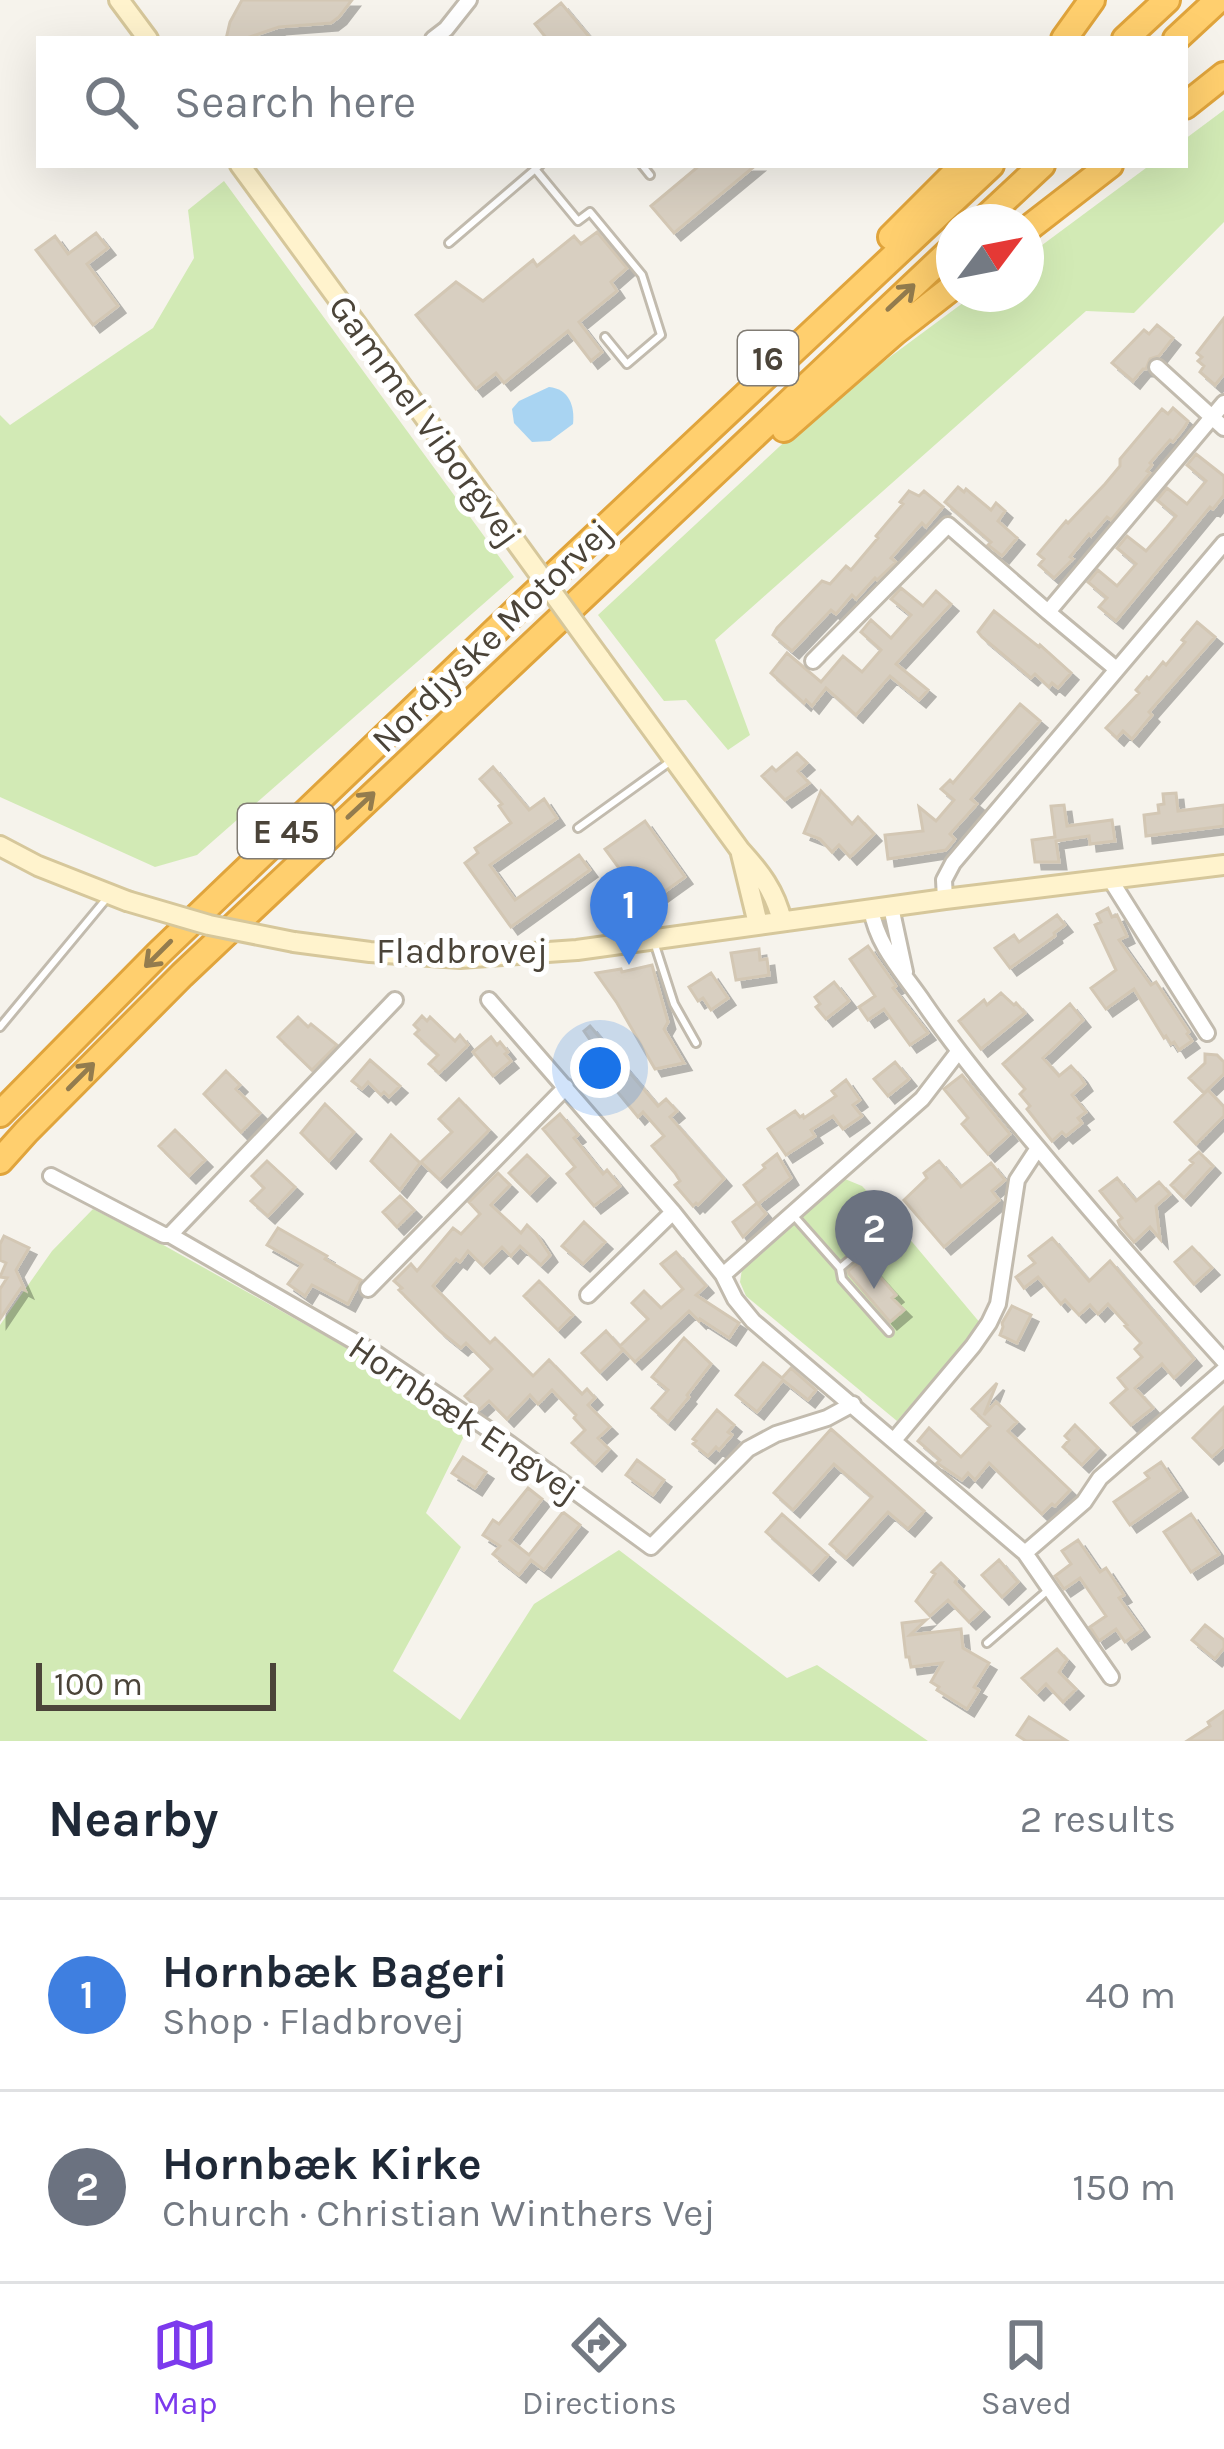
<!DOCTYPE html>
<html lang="en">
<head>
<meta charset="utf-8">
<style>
	:root { --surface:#fff; --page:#f6f6f7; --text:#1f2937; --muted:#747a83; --line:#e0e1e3; --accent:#7c3aed }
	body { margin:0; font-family:Karla,sans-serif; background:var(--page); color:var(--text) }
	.compass { position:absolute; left:936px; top:204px; width:108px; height:108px; border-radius:50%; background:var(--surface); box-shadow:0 12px 48px #0002; rotate:58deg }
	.scale { position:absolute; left:36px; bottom:30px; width:240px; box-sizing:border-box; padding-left:12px; border:6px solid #4b4439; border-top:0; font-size:33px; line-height:42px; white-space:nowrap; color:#4b4439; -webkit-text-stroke:9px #fff; paint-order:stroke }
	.you { position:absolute; left:600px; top:1068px; width:42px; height:42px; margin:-30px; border:9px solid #fff; border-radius:50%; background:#1a73e8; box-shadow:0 0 0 18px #1a73e833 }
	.badge { display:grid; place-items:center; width:78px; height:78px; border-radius:50%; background:var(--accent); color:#fff; font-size:39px; font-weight:700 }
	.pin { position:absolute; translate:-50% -99px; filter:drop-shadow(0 3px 6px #0008) }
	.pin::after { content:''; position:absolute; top:63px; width:42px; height:36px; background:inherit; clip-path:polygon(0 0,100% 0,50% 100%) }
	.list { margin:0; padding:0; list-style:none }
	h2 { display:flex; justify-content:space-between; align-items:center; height:156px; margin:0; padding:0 48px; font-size:51px }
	h2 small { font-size:39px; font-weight:400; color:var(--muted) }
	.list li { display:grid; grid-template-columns:78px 1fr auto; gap:36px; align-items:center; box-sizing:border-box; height:192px; padding:0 48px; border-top:3px solid var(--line) }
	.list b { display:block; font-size:45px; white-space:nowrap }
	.list p { margin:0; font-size:39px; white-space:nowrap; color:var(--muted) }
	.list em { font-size:39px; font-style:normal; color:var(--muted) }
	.icon { flex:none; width:66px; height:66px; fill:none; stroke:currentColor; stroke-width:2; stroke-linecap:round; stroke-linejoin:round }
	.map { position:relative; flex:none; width:1224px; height:1741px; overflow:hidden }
	.search { position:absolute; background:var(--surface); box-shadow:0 12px 48px #0002; left:36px; right:36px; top:36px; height:132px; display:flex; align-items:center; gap:30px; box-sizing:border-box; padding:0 42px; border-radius:0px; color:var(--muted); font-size:45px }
	.sheet { height:540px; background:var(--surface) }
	nav { display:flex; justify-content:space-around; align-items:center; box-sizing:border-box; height:168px; border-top:3px solid var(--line); background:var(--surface); font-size:33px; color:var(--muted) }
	nav a { display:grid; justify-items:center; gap:6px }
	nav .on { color:var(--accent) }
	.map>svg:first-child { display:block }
	.green { fill:#d2eab5 }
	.water { fill:#a9d4f2 }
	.building { fill:#d8cfc1; stroke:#d3c7b4; stroke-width:3; filter:url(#shadow) }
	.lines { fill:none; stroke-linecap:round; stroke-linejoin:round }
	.lane-casing { stroke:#c2bbae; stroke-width:12 }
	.street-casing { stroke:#c2bbae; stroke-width:20 }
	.secondary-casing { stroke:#d6c79b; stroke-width:24 }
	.highway-casing { stroke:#e0a43c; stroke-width:30 }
	.lane { stroke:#fff; stroke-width:6 }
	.street { stroke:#fff; stroke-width:14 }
	.secondary { stroke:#fff3cd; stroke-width:18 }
	.highway { stroke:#ffcf6e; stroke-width:24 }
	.secondary-bridge-casing { stroke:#d6c79b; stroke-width:24; stroke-linecap:butt }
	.secondary-bridge { stroke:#fff3cd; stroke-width:18 }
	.oneway { stroke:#937c4e }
	.labels { text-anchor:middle; stroke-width:10; stroke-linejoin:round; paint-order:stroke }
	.shield { fill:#fff; stroke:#817c74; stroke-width:3 }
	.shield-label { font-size:33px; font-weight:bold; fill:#4b4439 }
	.street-label { font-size:36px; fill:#4b4439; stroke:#fff }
</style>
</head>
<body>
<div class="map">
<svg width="1224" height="1741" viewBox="0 0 1224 1741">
	<defs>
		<filter id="shadow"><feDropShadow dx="7" dy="7" stdDeviation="0" flood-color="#0004"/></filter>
	</defs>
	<rect width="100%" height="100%" fill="#f6f3ec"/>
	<path class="green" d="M1224,110V222L1134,313L1086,311L715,640L750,735L728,750L686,700L664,701L598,615L821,408L975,294H1026V257L1150,165H1185V139Z
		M224,181L514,577L197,855L155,867L0,797V415L10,425L153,328L194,258L188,210Z
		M845,1179L862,1186L892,1218L981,1324L897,1421L746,1296L740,1282L742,1269Z
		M93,1209L149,1237L358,1354L467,1430L426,1513L461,1547L393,1671L460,1720L534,1604L619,1550L787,1678L817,1665L928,1741H0V1325L52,1251Z"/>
	<path class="water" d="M549,387C569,389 575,406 573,424L550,441L532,442L514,423L512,409L519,401Z"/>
	<path class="building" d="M242,0H352L339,17L331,23L279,27L244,39H226L230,22Z
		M561,3L591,39H547L535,24Z
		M700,165H756L674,233L651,206Z
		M597,232L627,268L611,282L617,291L579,322L602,352L591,361L568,331L504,383L496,373L476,389L416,315L456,282L483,301L533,260L537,266L574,236L581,244Z
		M96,233L108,248L87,264L118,306L93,325L36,250L55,236L68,254Z
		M1224,318V374L1215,385L1200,372L1204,366L1198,361L1202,357L1197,353Z
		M1157,325L1173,338L1159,356L1150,359L1146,369H1143L1133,381L1112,363L1144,330L1149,334Z
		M1173,408L1188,421L1184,428L1173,442L1170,440L1150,463L1152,465L1147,471L1150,473L1111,520L1107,517L1091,536L1089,534L1070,557L1073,559L1054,578L1039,565L1044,559L1038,554L1066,521L1068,523L1105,484L1120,466V459L1162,409L1168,414Z
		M1196,454L1224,476V495L1213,509L1210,507L1116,621L1099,607L1107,598L1088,582L1098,570L1117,586L1136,564L1117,548L1127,536L1146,551L1167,527L1176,516L1157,500L1167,488L1187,504L1206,481L1187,465Z
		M958,487L964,492L966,489L991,510L996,503L1005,511L998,521L1017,538L1002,556L988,545L991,542L945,502Z
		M909,491L919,496L924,491L943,507L926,527L922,523L891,558L896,562L877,580L875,578L856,599L852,595L836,614L831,610L792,651L773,635L777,628L822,581L830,584L846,566L851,570L878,538L876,536L903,504L900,502Z
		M901,588L923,606L936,591L951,604L896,664L928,690L919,700L890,676L856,715L826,688L812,706L806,700L804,703L771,673L787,653L821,682L843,656L862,672L881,650L861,632L871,620L891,638L911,615L891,599Z
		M994,611L1039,647L1040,645L1071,673L1058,688L1052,683L1049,687L1035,674L1031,678L982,637L978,632Z
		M1197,622L1215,637L1149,712L1152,715L1132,739L1123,731L1117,738L1106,728L1139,693L1136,690L1147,677L1149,679L1163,662L1166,665L1185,642L1182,640Z
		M1020,704L1040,721L971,799L977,804L950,834L955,839L946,850L888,859L885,835L923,831L919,807L936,821L954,800L941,789L950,780L953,783Z
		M797,753L807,763L798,771L809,783L785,800L762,776L772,767L776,771Z
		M493,767L529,810L544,799L557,818L490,865L515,900L579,855L590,870L511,927L465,863L478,853L475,848L511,823L499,806L502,804L480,779Z
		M821,791L852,824L858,817L874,834L850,857L839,845L832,852L820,839L804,833Z
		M1176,793L1178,811L1224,805V826L1146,836L1144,815L1159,813L1158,805L1164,804L1163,794Z
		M1064,805L1067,826L1112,820L1115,841L1090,844L1089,836L1056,841L1059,862H1035L1032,840L1055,837L1051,806Z
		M645,821L685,877L646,905L605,849Z
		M1108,908L1112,917L1117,915L1127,936L1119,940L1151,985L1156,982L1189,1032L1187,1034L1192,1041L1179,1050L1174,1042L1171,1044L1166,1036L1164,1038L1134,989L1106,1009L1091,988L1116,970L1095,925L1101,922L1097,914Z
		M1057,915L1065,925L1054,933L1055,936L1010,968L995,948L1014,935L1019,942Z
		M868,946L896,986L893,988L928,1033L910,1045L884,1009L868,1020L859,1007L875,996L850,959Z
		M759,949L760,960L767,959L769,975L736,980L731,953Z
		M652,965L668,1022L664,1029L684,1063L655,1069L617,1003L596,973L621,969L622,972Z
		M711,973L728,998L711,1010L703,998L698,1001L689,987Z
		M834,982L849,1001L826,1019L816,1007L820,1004L815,997Z
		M1001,993L1014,1005L1016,1003L1025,1013L981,1049L959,1021L984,1000L987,1005Z
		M1070,1004L1083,1020L1043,1058L1059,1076L1071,1066L1080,1076L1085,1084L1072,1095L1086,1112L1078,1118L1082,1123L1066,1136L1062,1132L1052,1141L1027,1109L1030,1106L1020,1094L1025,1089L1003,1064Z
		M422,1016L427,1021L430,1017L455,1041L460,1035L468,1045L439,1073L429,1064L438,1055L415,1034L419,1030L414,1025Z
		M298,1017L308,1027L311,1024L337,1045L312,1070L278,1037Z
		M590,1026L658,1106L666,1099L677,1111L670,1117L724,1179L698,1205L696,1203L693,1206L675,1185L680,1181L675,1173L652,1146L664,1136L643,1112L638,1117L607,1079L597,1088L583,1071L601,1056L584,1031Z
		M491,1037L497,1045L500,1042L508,1052L505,1054L511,1061L493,1076L473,1052Z
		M1205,1054L1217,1055L1224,1062V1074L1204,1093L1189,1078L1205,1063Z
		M370,1060L400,1086L389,1097L384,1092L381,1095L368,1082L362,1089L352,1081Z
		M895,1062L909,1079L888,1096L874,1079Z
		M226,1071L240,1085L236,1089L260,1113L241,1132L204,1094Z
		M962,1075L1010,1134L988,1154L962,1124L968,1118L944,1089Z
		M846,1080L860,1100L853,1105L862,1116L843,1129L833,1116L811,1130L815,1136L786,1155L768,1129L795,1111L800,1117L803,1115L804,1118L836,1096L832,1091Z
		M1208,1090L1224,1107V1116L1196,1144L1175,1122Z
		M459,1099L489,1130L440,1180L421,1162L452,1132L439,1119Z
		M325,1104L354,1132L329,1161L301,1133Z
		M560,1114L578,1135L574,1138L603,1174L607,1170L620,1186L594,1206L567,1174L575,1167L543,1129Z
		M175,1130L205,1160L189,1176L159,1146Z
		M391,1135L420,1163L400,1190L371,1161Z
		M1199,1152L1213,1166L1184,1198L1171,1185L1193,1163L1190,1160Z
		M777,1154L791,1178L758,1204L744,1185L765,1168L763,1165Z
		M527,1155L548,1176L530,1194L509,1173Z
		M267,1161L295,1187L268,1216L251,1201L264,1188L252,1176Z
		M939,1161L961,1187L991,1163L1005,1180L992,1191L999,1200L944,1247L904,1200L927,1178L924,1173Z
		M498,1173L510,1185L491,1205L521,1233L527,1225L536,1234L550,1255L541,1265L520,1246L511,1256L502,1247L483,1266L468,1251L460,1262L456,1259L433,1286L490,1343L495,1338L533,1376L549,1360L582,1394L587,1389L595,1398L588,1405L610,1427L598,1438L609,1449L595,1464L572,1443L585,1430L574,1418L576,1415L552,1390L538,1404L530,1395L507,1419L489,1401L479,1410L465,1396L492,1369L466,1343L461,1348L440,1331L399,1290L402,1288L394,1281L411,1264L417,1271L453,1228L461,1234L480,1214L469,1202Z
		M1117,1178L1136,1201L1159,1182L1170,1194L1156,1206L1160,1239L1150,1227L1134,1242L1120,1226L1118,1221L1122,1218L1100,1191Z
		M400,1196L414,1210L397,1227L383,1212Z
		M757,1203L766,1214L743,1237L733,1222Z
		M584,1222L605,1242L583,1264L562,1246Z
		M278,1228L327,1256L325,1259L361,1280L348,1304L312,1285L305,1296L288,1284L302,1265L267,1245Z
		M4,1236L29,1248L16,1270L25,1290L21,1288L0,1319V1289L7,1278L0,1277L6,1263L0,1260V1244Z
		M1052,1238L1089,1281L1110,1261L1194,1359L1174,1378L1162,1364L1135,1388L1153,1408L1131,1425L1111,1403L1127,1389L1118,1378L1142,1357L1135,1349L1141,1343L1125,1326L1127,1325L1108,1304L1098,1314L1090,1305L1079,1315L1065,1300L1061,1304L1038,1277L1024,1288L1016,1277L1035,1263L1029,1256Z
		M1192,1247L1212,1268L1194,1284L1175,1262Z
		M676,1252L706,1286L696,1295L739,1323L729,1338L700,1319L699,1321L689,1311L635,1362L620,1346L648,1319L632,1303L644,1291L661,1308L683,1289L661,1264Z
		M860,1261L868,1270L871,1267L896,1295L892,1298L904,1310L890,1322L849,1274L848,1271Z
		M539,1281L573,1315L558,1330L524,1296Z
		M1012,1306L1031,1315L1017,1343L1000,1335L1003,1327L1002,1323Z
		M606,1331L623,1350L600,1372L582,1353Z
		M684,1338L711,1364L687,1395L689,1397L668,1422L652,1408L668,1390L652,1377Z
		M763,1363L782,1378L791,1368L816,1390L808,1400L783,1380L757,1412L736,1395Z
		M997,1383L984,1415L996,1402L1017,1422L1008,1431L1070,1490L1055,1506L1052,1504L1042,1514L989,1463L975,1480L968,1473L962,1480L937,1463L940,1460L918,1441L929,1428L961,1457L990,1426L972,1409Z
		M1224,1407V1446L1212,1457L1193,1438Z
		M717,1410L734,1425L728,1432L732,1435L719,1450L716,1447L708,1456L693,1444L696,1441L693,1439Z
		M1075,1425L1098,1448L1082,1465L1063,1447L1069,1440L1065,1436Z
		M831,1429L924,1511L908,1529L888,1512L846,1558L830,1544L872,1497L834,1464L793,1510L774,1493Z
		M463,1457L486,1472L475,1488L452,1473Z
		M637,1460L664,1480L653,1495L626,1475Z
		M1161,1462L1180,1490L1130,1525L1114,1502L1149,1478L1145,1473Z
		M528,1488L542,1499L510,1540L529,1555L563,1512L580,1525L544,1570L531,1560L519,1575L493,1554L500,1546L483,1535L493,1520L499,1524Z
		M782,1514L828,1555L812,1573L766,1532Z
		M1191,1514L1219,1554L1191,1572L1164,1532Z
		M1078,1540L1100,1572L1106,1568L1124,1595L1119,1598L1142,1630L1125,1642L1116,1629L1099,1641L1090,1627L1106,1616L1080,1578L1064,1589L1055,1576L1071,1564L1062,1551Z
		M999,1560L1018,1582L1002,1597L982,1575Z
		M941,1563L957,1579L955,1582L982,1610L969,1622L948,1600L930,1616L916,1601L935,1574L932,1572Z
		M926,1620L910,1635L961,1629L963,1648L989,1663L974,1687L979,1690L967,1709L937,1690L939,1687L931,1682L942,1663L911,1667L909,1657H906L902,1623Z
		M1205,1625L1224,1640V1648L1215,1659L1192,1640Z
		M1057,1649L1067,1660L1059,1672L1076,1689L1063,1702L1046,1684L1037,1693L1022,1678Z
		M1224,1711V1741H1187L1210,1726L1208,1722Z
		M1029,1717L1067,1741H1026L1017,1735Z"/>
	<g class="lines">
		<defs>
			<path id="lane" d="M642,165L650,175
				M535,169L578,221L590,212L642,275L661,335L627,364L605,337
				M449,243L540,165
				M578,828L671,761
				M654,942L674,1004L696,1043
				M0,1027L107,898
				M794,1216L840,1268L859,1252
				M840,1268L842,1279L889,1332
				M987,1643L1047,1591"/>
			<path id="street" d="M433,39L446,29L469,0
				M1157,367L1224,428
				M1048,612L1115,668
				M813,661L948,525L1048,612L1224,403
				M1110,879L1207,1033
				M945,899L944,880L953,863L1224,543
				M891,907L905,972
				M871,909C878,948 903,972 924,1003C961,1057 1002,1105 1043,1154C1102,1225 1162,1293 1224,1361
				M489,1000L673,1212L723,1275L735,1299L753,1321L1025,1553L1111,1677
				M51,1176L164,1235H170L378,1355L510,1444L651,1547L748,1449L776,1434L827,1418L853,1404
				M170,1235L395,1000
				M723,1275L922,1099L958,1052
				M368,1289L566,1087
				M588,1295L673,1212
				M895,1439L973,1346L989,1323L998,1304L1017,1180L1038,1148
				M1025,1553L1084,1502L1100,1478L1224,1370"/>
			<path id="secondary" d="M119,0L148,39
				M240,165L510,534
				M600,658L740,850C760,872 775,891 782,921
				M0,846L38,866L127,901
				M741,854L758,924
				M294,942L370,952L460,958L577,950L945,899L1224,865"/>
			<path id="highway" d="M1064,39L1092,0
				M1125,39L1167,0
				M1176,39L1218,0
				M1185,106L1224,75
				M981,222L1042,165
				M1026,230L1110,165
				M891,237L963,165
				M784,429L895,332L954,286
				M0,1114L159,953L518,609L991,165
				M0,1161L26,1132L182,975L954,247"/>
		</defs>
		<use href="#lane" class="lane-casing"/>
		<use href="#street" class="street-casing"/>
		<use href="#secondary" class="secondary-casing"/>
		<use href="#highway" class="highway-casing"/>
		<use href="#lane" class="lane"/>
		<use href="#street" class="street"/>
		<use href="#secondary" class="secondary"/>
		<use href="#highway" class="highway"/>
		<defs>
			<path id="secondary-bridge" d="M510,534L600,658
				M127,901L209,925L294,942"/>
		</defs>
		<use href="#secondary-bridge" class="secondary-bridge-casing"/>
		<use href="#secondary-bridge" class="secondary-bridge"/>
	</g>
	<defs><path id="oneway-shaft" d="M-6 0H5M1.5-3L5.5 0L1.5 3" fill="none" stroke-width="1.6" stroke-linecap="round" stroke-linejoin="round" transform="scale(3)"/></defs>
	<g class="oneway">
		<use href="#oneway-shaft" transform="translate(901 297) rotate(-43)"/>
		<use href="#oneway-shaft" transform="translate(361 805) rotate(-43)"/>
		<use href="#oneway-shaft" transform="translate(158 954) rotate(135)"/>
		<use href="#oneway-shaft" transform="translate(81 1076) rotate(-45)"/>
	</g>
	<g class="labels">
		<g class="shield">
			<rect x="738" y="331" width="60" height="54" rx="9"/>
			<rect x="238" y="804" width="96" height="54" rx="9"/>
		</g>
		<g class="shield-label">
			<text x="768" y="370">16</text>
			<text x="286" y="843">E 45</text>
		</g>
		<g class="street-label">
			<text transform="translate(426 420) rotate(54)" y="13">Gammel Viborgvej</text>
			<text transform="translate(491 635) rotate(-44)" y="13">Nordjyske Motorvej</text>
			<text x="462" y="963">Fladbrovej</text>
			<text transform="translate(465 1418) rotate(34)" y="13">Hornbæk Engvej</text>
		</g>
	</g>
</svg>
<svg class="compass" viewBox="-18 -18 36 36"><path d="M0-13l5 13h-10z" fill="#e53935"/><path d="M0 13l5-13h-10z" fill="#747a83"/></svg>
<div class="scale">100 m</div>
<div class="you"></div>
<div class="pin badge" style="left:629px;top:965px;background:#3f7fe0">1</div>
<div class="pin badge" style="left:874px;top:1289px;background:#6b7280">2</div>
<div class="search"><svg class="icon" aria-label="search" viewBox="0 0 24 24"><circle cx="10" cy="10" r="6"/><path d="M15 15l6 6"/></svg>Search here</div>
</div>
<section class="sheet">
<h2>Nearby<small>2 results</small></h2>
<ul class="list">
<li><span class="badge" style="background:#3f7fe0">1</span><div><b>Hornbæk Bageri</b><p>Shop · Fladbrovej</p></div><em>40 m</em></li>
<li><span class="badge" style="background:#6b7280">2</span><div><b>Hornbæk Kirke</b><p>Church · Christian Winthers Vej</p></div><em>150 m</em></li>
</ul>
</section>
<nav>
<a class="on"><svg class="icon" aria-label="map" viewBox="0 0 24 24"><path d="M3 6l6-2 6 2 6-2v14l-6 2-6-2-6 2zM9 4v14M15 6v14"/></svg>Map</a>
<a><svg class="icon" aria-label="directions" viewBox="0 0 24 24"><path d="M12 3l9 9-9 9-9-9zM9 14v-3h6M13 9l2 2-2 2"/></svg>Directions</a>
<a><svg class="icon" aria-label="saved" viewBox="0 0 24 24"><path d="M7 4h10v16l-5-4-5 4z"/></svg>Saved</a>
</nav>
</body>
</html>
